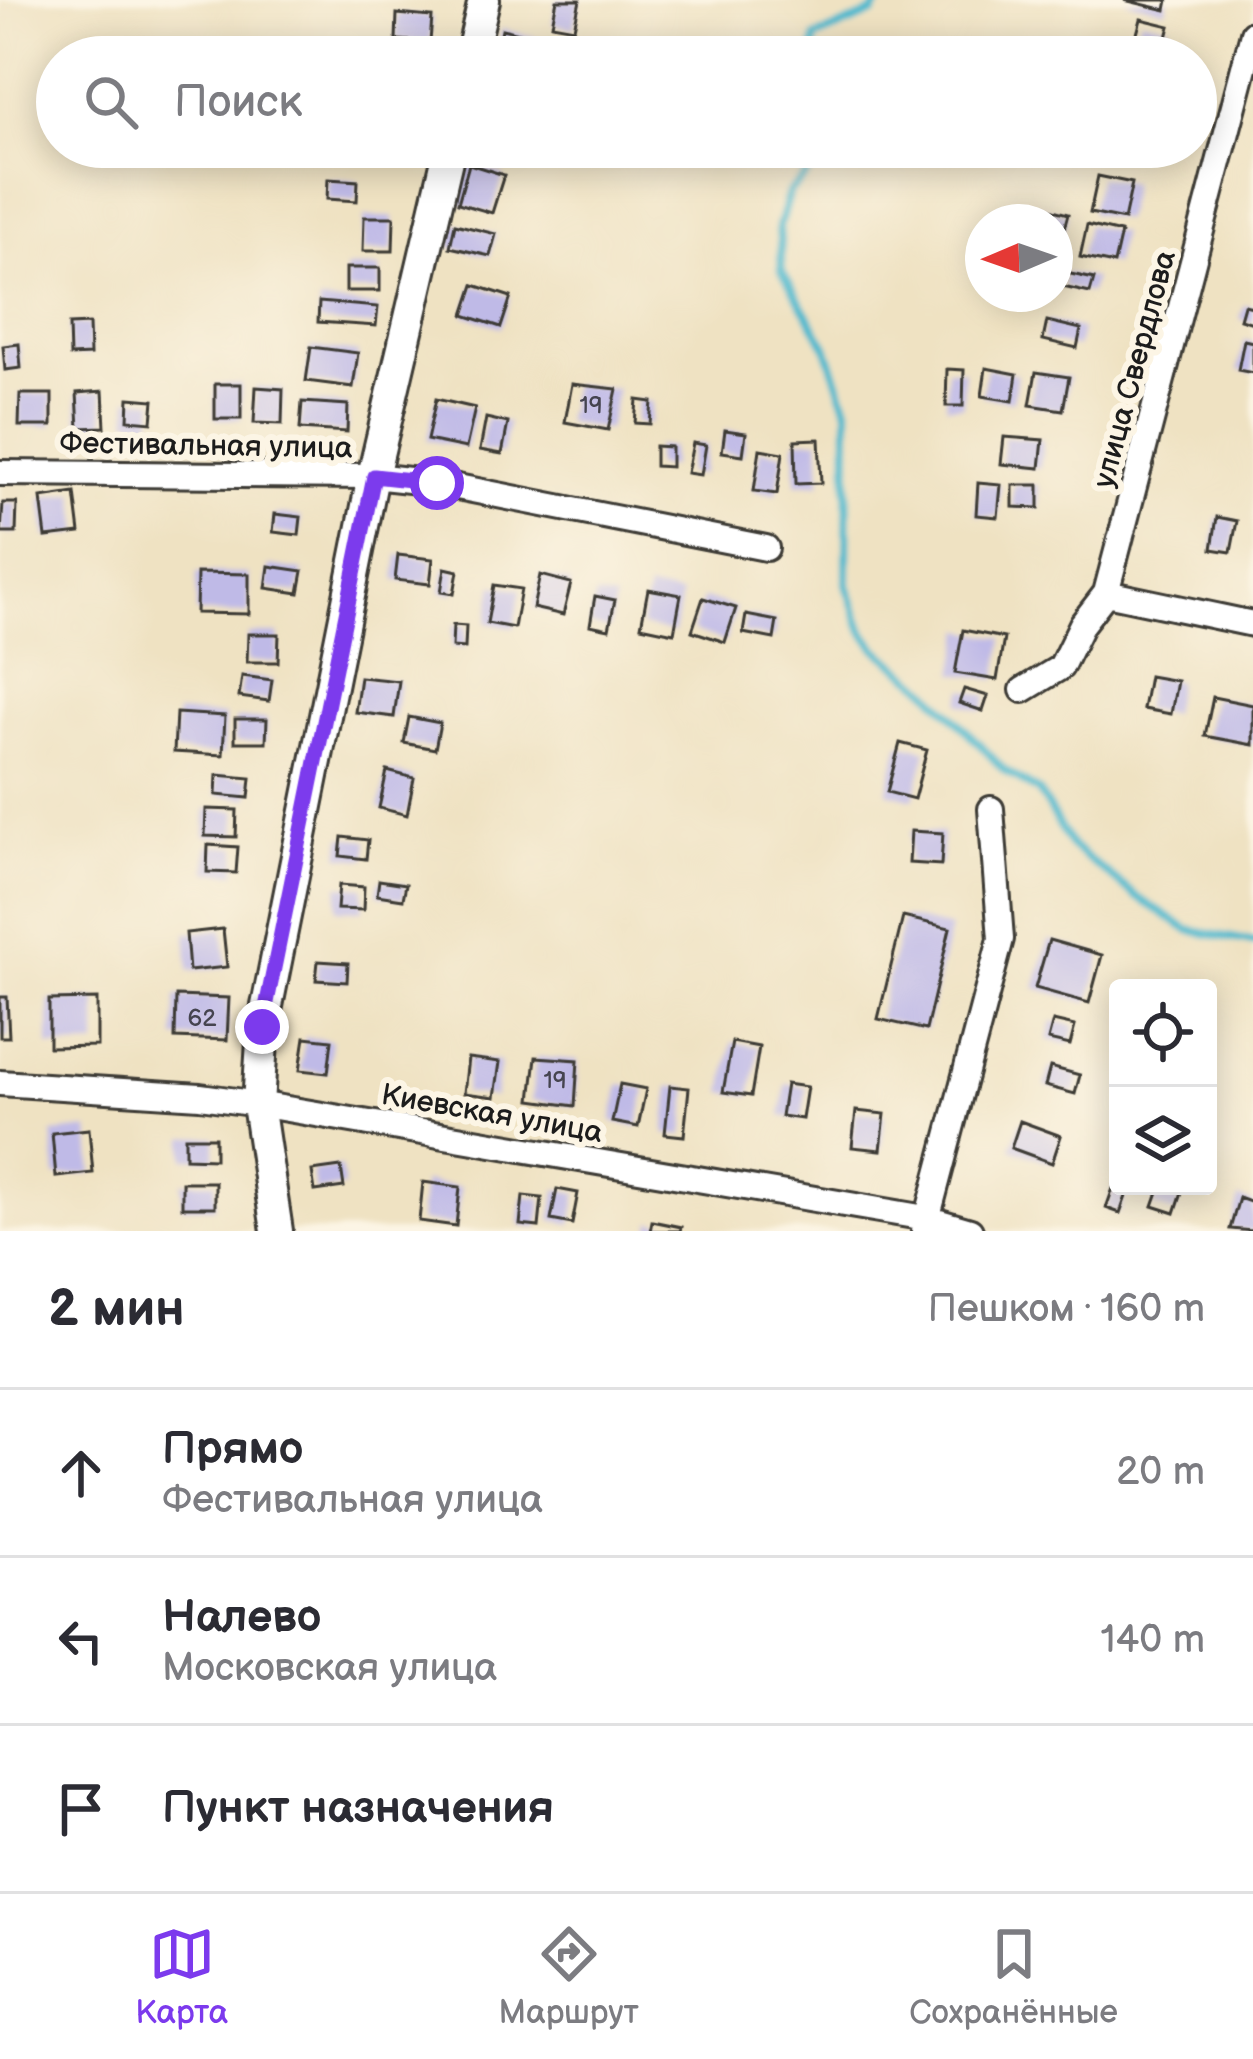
<!DOCTYPE html>
<html lang="ru">
<head>
<meta charset="utf-8">
<style>
	:root { --surface:#fff; --page:#f2f2f3; --text:#2b2b33; --muted:#7c7c81; --line:#e1e1e2; --accent:#7c3aed }
	body { margin:0; font-family:"Balsamiq Sans",sans-serif; background:var(--page); color:var(--text) }
	.controls { position:absolute; right:36px; bottom:36px; display:grid; overflow:hidden; border-radius:12px; box-shadow:0 6px 30px #0003 }
	.controls button { width:108px; height:108px; display:grid; place-items:center; padding:0; border:0; border-bottom:3px solid var(--line); background:var(--surface); color:var(--text); font:60px sans-serif }
	.compass { position:absolute; left:965px; top:204px; width:108px; height:108px; border-radius:50%; background:var(--surface); box-shadow:0 6px 30px #0003; rotate:268deg }
	.stop { position:absolute; width:36px; height:36px; margin:-27px; border:9px solid #7c3aed; border-radius:50%; background:#fff }
	.stop.end { background:#7c3aed; border-color:#fff; box-shadow:0 3px 12px #0008 }
	.list { margin:0; padding:0; list-style:none }
	h2 { display:flex; justify-content:space-between; align-items:center; height:156px; margin:0; padding:0 48px; font-size:51px }
	h2 small { font-size:39px; font-weight:400; color:var(--muted) }
	.list li { display:grid; grid-template-columns:78px 1fr auto; gap:36px; align-items:center; box-sizing:border-box; height:168px; padding:0 48px; border-top:3px solid var(--line) }
	.list b { display:block; font-size:45px; white-space:nowrap }
	.list p { margin:0; font-size:39px; white-space:nowrap; color:var(--muted) }
	.list em { font-size:39px; font-style:normal; color:var(--muted) }
	.icon { flex:none; width:66px; height:66px; fill:none; stroke:currentColor; stroke-width:2; stroke-linecap:round; stroke-linejoin:round }
	.map { position:relative; flex:none; width:1253px; height:1231px; overflow:hidden }
	.search { position:absolute; background:var(--surface); box-shadow:0 6px 30px #0003; left:36px; right:36px; top:36px; height:132px; display:flex; align-items:center; gap:30px; box-sizing:border-box; padding:0 42px; border-radius:66px; color:var(--muted); font-size:45px }
	.sheet { height:660px; background:var(--surface) }
	nav { display:flex; justify-content:space-around; align-items:center; box-sizing:border-box; height:168px; border-top:3px solid var(--line); background:var(--surface); font-size:33px; color:var(--muted) }
	nav a { display:grid; justify-items:center; gap:6px }
	nav .on { color:var(--accent) }
	.map>svg:first-child { display:block }
	.lines { fill:none; stroke-linecap:round; stroke-linejoin:round }
	.stream { stroke:#51bace; stroke-width:8 }
	.building { fill:#bfbae7 }
	.minor-casing { stroke:#3c3a35; stroke-width:30 }
	.tertiary-casing { stroke:#3c3a35; stroke-width:36 }
	.minor { stroke:#fff; stroke-width:24 }
	.tertiary { stroke:#fff; stroke-width:30 }
	.route { stroke:#7c3aed; stroke-width:15 }
	.labels { text-anchor:middle; stroke-width:12; stroke-linejoin:round; paint-order:stroke }
	.number-label { font-size:24px; fill:#45444f }
	.street-label { font-size:30px; fill:#1c1c1c; stroke:#fcf5e5 }
</style>
</head>
<body>
<div class="map">
<svg width="1253" height="1231" viewBox="0 0 1253 1231">
	<rect width="100%" height="100%" fill="#fcf5e5"/>
	<filter id="ink" filterUnits="userSpaceOnUse"><feTurbulence type="fractalNoise" baseFrequency=".00833" numOctaves="2"/><feDisplacementMap in="SourceGraphic" scale="24" xChannelSelector="R" yChannelSelector="G"/><feConvolveMatrix kernelMatrix="1 2 1 2 8 2 1 2 1" color-interpolation-filters="sRGB"/></filter>
	<filter id="wash" filterUnits="userSpaceOnUse"><feTurbulence type="fractalNoise" baseFrequency=".004" numOctaves="4" result="noise"/><feDisplacementMap in="SourceGraphic" scale="48" xChannelSelector="R" yChannelSelector="G"/><feGaussianBlur stdDeviation="2.7" result="paint"/><feColorMatrix in="noise" values="0 0 0 0 0 0 0 0 0 0 0 0 0 0 0 0 0 1.4 0 .05"/><feComposite in="paint" operator="in"/></filter>
	<g filter="url(#wash)">
		<rect width="100%" height="100%" fill="#efe2c2"/>
		<g class="lines">
			<path class="stream" d="M812,57L815,38L873,13L881,0
				M819,147L806,176L789,192L779,226L782,271L826,346L848,410L847,585L862,629L876,648L926,688L1004,770L1039,792L1071,846L1137,897L1188,930L1253,942"/>
		</g>
		<g id="blocks">
			<path class="building" d="M557,0H580L574,28L552,24Z
				M1124,0H1168L1166,10Z
				M397,14L432,17L430,42L396,40Z
				M1141,19L1170,26L1163,53L1134,45Z
				M502,29L536,37L532,57H496Z
				M469,164L504,175L492,213L458,203Z
				M1098,176L1132,183L1124,220L1090,213Z
				M328,179L358,181L357,201L327,199Z
				M1035,205L1068,214L1059,247L1055,246V222H1030Z
				M364,217H394L393,251H363Z
				M455,224L496,234L490,256L450,247Z
				M1087,225L1121,233L1114,264L1080,257Z
				M346,268H380V291H346Z
				M1066,273L1094,279L1090,293L1063,287Z
				M474,285L511,297L501,327L464,315Z
				M319,302L378,307L376,326L318,322Z
				M1244,305L1253,307V323L1240,319Z
				M1047,321L1081,329L1077,348L1043,340Z
				M89,324L90,355L70,356L69,325Z
				M1244,340L1253,342V373L1238,370Z
				M19,344L21,368L5,370L3,346Z
				M311,347L358,353L353,387L306,381Z
				M986,368L1017,374L1013,401L982,396Z
				M947,369L964,370L963,406H946Z
				M1036,372L1069,377L1063,410L1030,405Z
				M215,384H241V419H215Z
				M572,384L617,389L608,430L565,422Z
				M256,387L283,389L282,424L254,423Z
				M103,391L105,427L79,428L77,393Z
				M20,394H52V426H19Z
				M129,398L154,400L152,422L128,420Z
				M436,399L475,408L466,448L427,440Z
				M637,400L652,402L650,424L635,423Z
				M302,402L348,405L347,432L300,429Z
				M486,418L508,423L502,454L480,450Z
				M725,430L746,433L743,455L722,452Z
				M1004,437L1043,440L1040,468L1001,464Z
				M819,439L821,483L796,484L795,440Z
				M693,443L706,445L701,475L687,473Z
				M655,446L671,447V467L655,466Z
				M760,449L783,453L777,494L754,491Z
				M978,483L1001,485L998,517L976,515Z
				M1013,485H1039V508L1013,507Z
				M75,493L80,533L46,537L41,498Z
				M3,503H17L16,533H1Z
				M275,514L301,517L299,535L273,532Z
				M1217,517L1237,521L1231,552L1212,549Z
				M398,555L433,559L430,584L395,580Z
				M269,566L303,571L299,593L266,588Z
				M445,568L458,571L454,594L441,592Z
				M197,573L249,574V614L196,613Z
				M540,575L571,583L563,615L533,608Z
				M494,585L521,589L514,628L487,623Z
				M648,589L681,595L674,633L641,626Z
				M595,596L615,600L609,629L590,625Z
				M703,598L736,608L725,642L692,631Z
				M746,615L777,621L774,639L743,633Z
				M453,625L466,626L465,648L452,647Z
				M963,630L1004,638L997,680L955,673Z
				M248,634H279L278,662H247Z
				M242,676L272,680L269,701L239,697Z
				M1149,676L1177,681L1171,714L1143,709Z
				M360,677L399,681L394,717L355,712Z
				M964,689L988,696L983,711L959,703Z
				M1213,697L1253,705V745L1205,736Z
				M176,713L225,716L223,755L174,752Z
				M409,717L440,723L435,749L404,743Z
				M235,719H267L266,742H235Z
				M900,743L927,750L914,799L887,792Z
				M387,771L414,778L407,815L379,808Z
				M217,775L251,778L249,798L216,795Z
				M206,809L237,810L236,837L205,836Z
				M911,831L943,833L941,865L909,863Z
				M342,837L368,840L366,859L340,856Z
				M208,845L238,847L236,873L207,872Z
				M379,880L406,884L403,899L377,895Z
				M339,885L364,887L363,910L337,909Z
				M903,917L950,928L926,1030L878,1019Z
				M223,929L227,967L189,971L186,933Z
				M1049,940L1102,955L1089,1003L1035,988Z
				M318,961L348,963L347,982L316,980Z
				M176,996L229,998L227,1040L175,1038Z
				M0,997H7L9,1037H0Z
				M97,999V1046L49,1047V1000Z
				M1053,1021L1075,1026L1070,1045L1048,1040Z
				M305,1037L332,1040L328,1073L300,1070Z
				M732,1042L759,1047L751,1096L723,1092Z
				M536,1057L578,1060L575,1106L531,1100Z
				M468,1058L500,1062L495,1097L464,1093Z
				M1050,1067L1080,1075L1075,1094L1045,1086Z
				M620,1084L646,1089L638,1127L612,1122Z
				M786,1084L807,1087L802,1119L781,1116Z
				M670,1086L689,1088L684,1136L665,1134Z
				M856,1111L885,1114L881,1150L852,1147Z
				M1020,1121L1061,1136L1052,1163L1011,1148Z
				M89,1129L93,1173L56,1177L52,1133Z
				M185,1137H215V1159L185,1158Z
				M341,1167L344,1187L315,1191L312,1171Z
				M1117,1177L1118,1186L1129,1188L1120,1213L1106,1208Z
				M182,1182H215V1207H182Z
				M423,1182L460,1187L456,1226L419,1221Z
				M1160,1186H1184L1175,1213L1153,1206Z
				M557,1189L578,1193L572,1224L551,1220Z
				M523,1196L542,1198L539,1227L520,1225Z
				M1239,1198L1253,1203V1231L1230,1229Z
				M652,1221L681,1227L680,1231H650Z"/>
		</g>
	</g>
	<g filter="url(#ink)">
		<use href="#blocks" fill-opacity="0" stroke="#3c3a35" stroke-width="3"/>
		<g class="lines">
			<defs>
				<path id="minor" d="M0,473L373,476L437,483L766,548
					M1106,593L1253,624
					M1023,690L1061,667L1082,624L1106,593L1253,33
					M0,1083L200,1096L258,1104L926,1218L970,1231
					M924,1231L1001,939L991,809"/>
				<path id="tertiary" d="M471,57L484,0
					M277,1231L258,1104L263,1026L373,476L450,147"/>
			</defs>
			<use href="#minor" class="minor-casing"/>
			<use href="#tertiary" class="tertiary-casing"/>
			<use href="#minor" class="minor"/>
			<use href="#tertiary" class="tertiary"/>
		</g>
	</g>
	<g class="lines" filter="url(#ink)">
		<path class="route" d="M262,1027L374,476L437,483"/>
	</g>
	<g class="labels">
		<g class="number-label">
			<text x="591" y="413">19</text>
			<text x="202" y="1026">62</text>
			<text x="555" y="1088">19</text>
		</g>
		<g class="street-label">
			<text transform="translate(1134 369) rotate(-75)" y="10">улица Свердлова</text>
			<text transform="translate(206 445) rotate(1)" y="10">Фестивальная улица</text>
			<text transform="translate(492 1113) rotate(10)" y="10">Киевская улица</text>
		</g>
	</g>
</svg>
<div class="controls">
<button><svg class="icon" aria-label="locate" viewBox="0 0 24 24"><circle cx="12" cy="12" r="6"/><path d="M12 2v4M12 18v4M2 12h4M18 12h4"/></svg></button>
<button><svg class="icon" aria-label="layers" viewBox="0 0 24 24"><path d="M12 4l9 5-9 5-9-5zM3 14l9 5 9-5"/></svg></button>
</div>
<svg class="compass" viewBox="-18 -18 36 36"><path d="M0-13l5 13h-10z" fill="#e53935"/><path d="M0 13l5-13h-10z" fill="#7c7c81"/></svg>
<div class="stop" style="left:437px;top:483px"></div>
<div class="stop end" style="left:262px;top:1027px"></div>
<div class="search"><svg class="icon" aria-label="search" viewBox="0 0 24 24"><circle cx="10" cy="10" r="6"/><path d="M15 15l6 6"/></svg>Поиск</div>
</div>
<section class="sheet">
<h2>2 мин<small>Пешком · 160 m</small></h2>
<ul class="list">
<li><svg class="icon" aria-label="ahead" viewBox="0 0 24 24"><path d="M12 20V5M6 11l6-6 6 6"/></svg><div><b>Прямо</b><p>Фестивальная улица</p></div><em>20 m</em></li>
<li><svg class="icon" aria-label="left" viewBox="0 0 24 24"><path d="M17 20v-9H6M10 6l-5 5 5 5"/></svg><div><b>Налево</b><p>Московская улица</p></div><em>140 m</em></li>
<li><svg class="icon" aria-label="arrive" viewBox="0 0 24 24"><path d="M6 21V4h12l-3 4 3 4H6"/></svg><div><b>Пункт назначения</b></div></li>
</ul>
</section>
<nav>
<a class="on"><svg class="icon" aria-label="map" viewBox="0 0 24 24"><path d="M3 6l6-2 6 2 6-2v14l-6 2-6-2-6 2zM9 4v14M15 6v14"/></svg>Карта</a>
<a><svg class="icon" aria-label="directions" viewBox="0 0 24 24"><path d="M12 3l9 9-9 9-9-9zM9 14v-3h6M13 9l2 2-2 2"/></svg>Маршрут</a>
<a><svg class="icon" aria-label="saved" viewBox="0 0 24 24"><path d="M7 4h10v16l-5-4-5 4z"/></svg>Сохранённые</a>
</nav>
</body>
</html>
